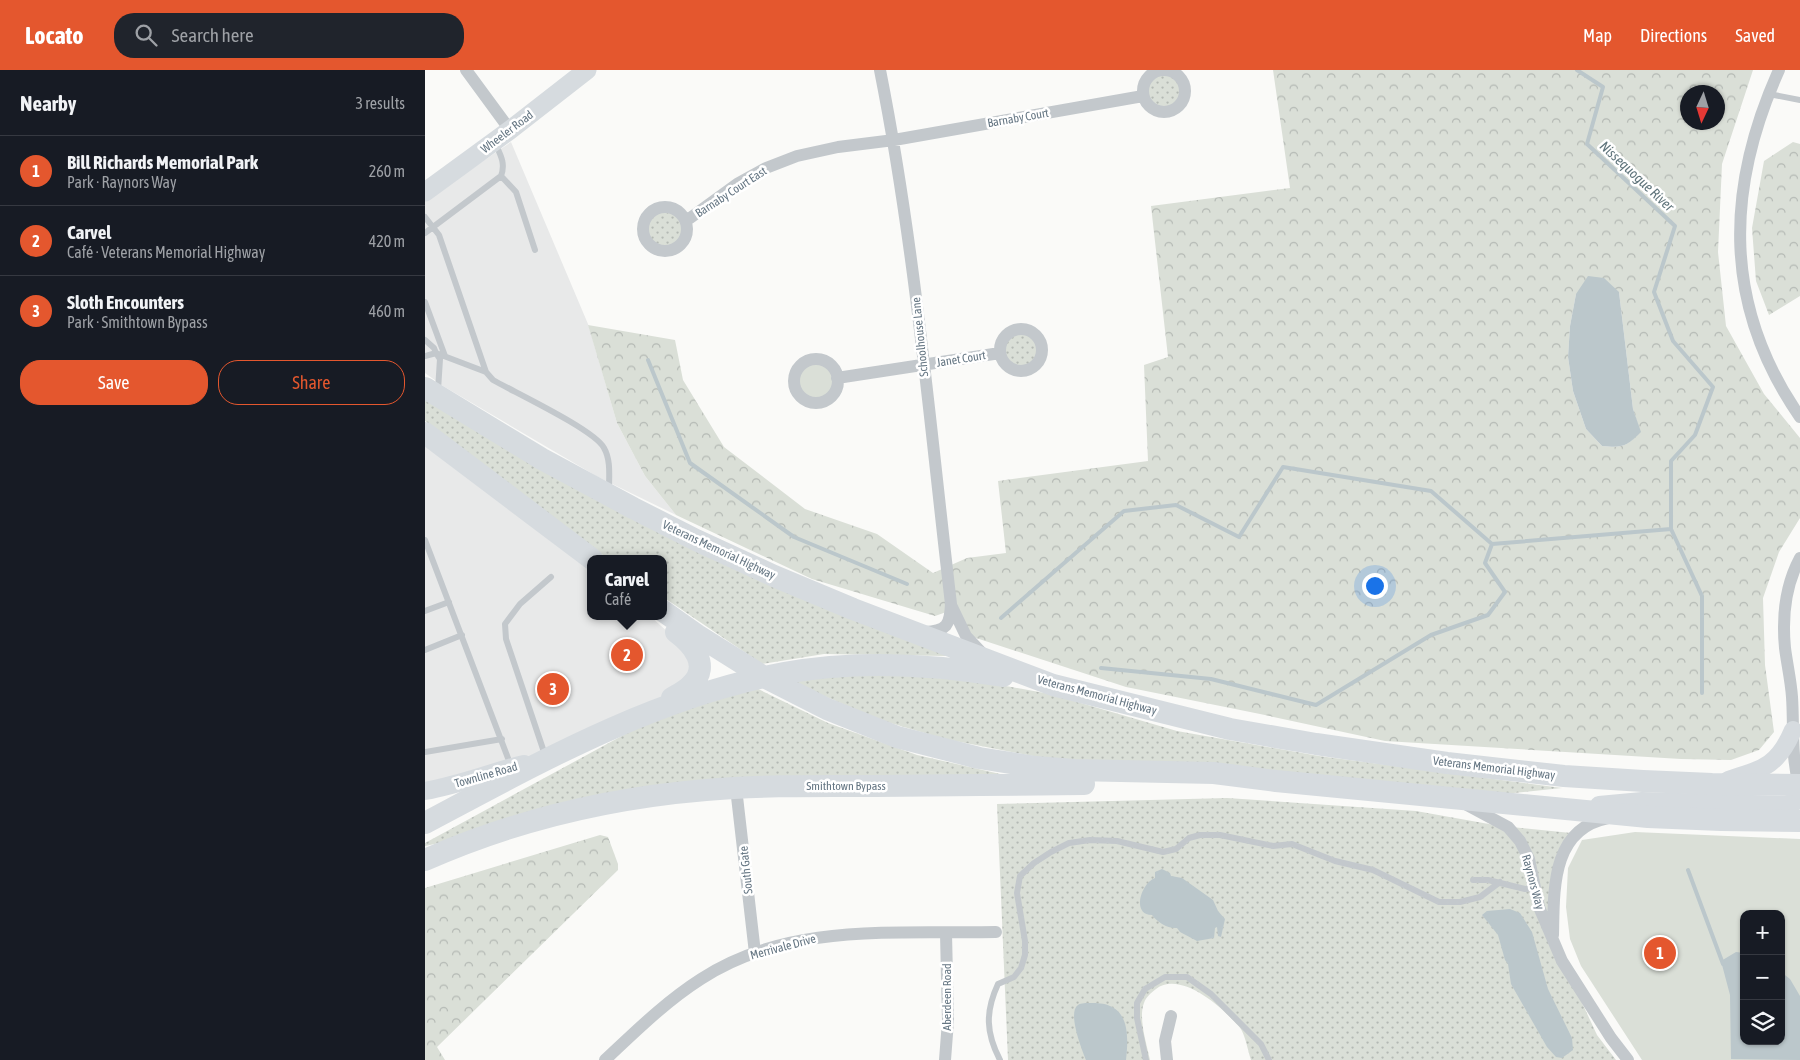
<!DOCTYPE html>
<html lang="en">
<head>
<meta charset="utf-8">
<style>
	:root { --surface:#171b24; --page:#20242c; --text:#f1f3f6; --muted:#9ea1a6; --line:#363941; --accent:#e4572e }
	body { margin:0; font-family:"Asap Condensed",sans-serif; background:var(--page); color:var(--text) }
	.controls { position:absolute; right:15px; bottom:15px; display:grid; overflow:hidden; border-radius:10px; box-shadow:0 1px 4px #0004 }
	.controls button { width:45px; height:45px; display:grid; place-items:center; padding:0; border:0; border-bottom:1px solid var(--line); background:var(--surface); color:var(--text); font:25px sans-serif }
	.compass { position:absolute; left:1255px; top:15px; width:45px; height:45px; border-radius:50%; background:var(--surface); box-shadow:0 1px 4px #0004; rotate:184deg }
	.you { position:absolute; left:949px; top:515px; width:18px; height:18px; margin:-12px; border:4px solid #fff; border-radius:50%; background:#1a73e8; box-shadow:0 0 0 8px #1a73e833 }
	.badge { display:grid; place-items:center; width:32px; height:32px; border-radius:50%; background:var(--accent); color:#fff; font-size:16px; font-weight:700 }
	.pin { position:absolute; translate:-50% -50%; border:2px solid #fff; box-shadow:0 1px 5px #0006 }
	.popup { position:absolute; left:162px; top:485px; width:80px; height:65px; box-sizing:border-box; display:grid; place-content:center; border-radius:10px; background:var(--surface); filter:drop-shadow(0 1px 4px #0005); font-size:16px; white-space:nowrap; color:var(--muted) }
	.popup b { font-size:19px; color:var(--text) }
	.popup::after { content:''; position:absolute; left:50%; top:100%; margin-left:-10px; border:10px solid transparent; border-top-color:var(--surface) }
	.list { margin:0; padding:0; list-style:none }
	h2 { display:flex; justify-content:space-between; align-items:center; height:65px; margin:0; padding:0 20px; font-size:21px }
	h2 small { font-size:16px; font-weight:400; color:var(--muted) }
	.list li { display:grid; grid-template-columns:32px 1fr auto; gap:15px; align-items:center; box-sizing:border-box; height:70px; padding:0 20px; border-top:1px solid var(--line) }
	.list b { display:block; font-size:19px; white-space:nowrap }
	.list p { margin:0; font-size:16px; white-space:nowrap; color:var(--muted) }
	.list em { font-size:16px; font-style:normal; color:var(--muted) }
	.actions { display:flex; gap:10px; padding:15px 20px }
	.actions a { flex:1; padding:11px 0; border:1px solid var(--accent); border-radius:20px; text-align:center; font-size:18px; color:var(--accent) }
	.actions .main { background:var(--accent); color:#fff }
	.icon { flex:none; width:28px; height:28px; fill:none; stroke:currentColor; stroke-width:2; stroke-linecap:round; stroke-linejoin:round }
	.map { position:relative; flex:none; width:1375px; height:990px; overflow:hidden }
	header { display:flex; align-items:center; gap:30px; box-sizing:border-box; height:70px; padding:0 25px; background:var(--accent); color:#fff }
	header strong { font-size:24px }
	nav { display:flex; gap:28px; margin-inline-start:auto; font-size:18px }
	.search { width:350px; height:45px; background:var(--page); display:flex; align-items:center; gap:12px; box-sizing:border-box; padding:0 18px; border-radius:20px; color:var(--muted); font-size:19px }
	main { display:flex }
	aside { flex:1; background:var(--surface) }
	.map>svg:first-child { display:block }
	.built { fill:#e8e9e9 }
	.grass { fill:url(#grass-dots) }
	.forest { fill:url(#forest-crowns); fill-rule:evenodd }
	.park { fill:#dadfd7; fill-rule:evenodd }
	.water { fill:#bbc7cb }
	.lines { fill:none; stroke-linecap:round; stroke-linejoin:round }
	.stream { stroke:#bbc7cb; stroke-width:4 }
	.lane { stroke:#c3c8cc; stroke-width:6 }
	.street { stroke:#c3c8cc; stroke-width:12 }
	.secondary { stroke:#d6dbdf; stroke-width:18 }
	.primary { stroke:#d6dbdf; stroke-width:19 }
	.highway { stroke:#d6dbdf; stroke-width:22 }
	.labels { text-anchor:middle; stroke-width:5; stroke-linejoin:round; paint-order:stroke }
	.street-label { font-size:12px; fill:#657683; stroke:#fff }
	.water-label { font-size:14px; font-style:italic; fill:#60757c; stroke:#fff }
</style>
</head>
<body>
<header>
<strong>Locato</strong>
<div class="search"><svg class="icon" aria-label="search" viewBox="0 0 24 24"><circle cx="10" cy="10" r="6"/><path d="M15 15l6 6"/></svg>Search here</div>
<nav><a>Map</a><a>Directions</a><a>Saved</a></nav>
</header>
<main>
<aside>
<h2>Nearby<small>3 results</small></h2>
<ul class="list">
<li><span class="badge">1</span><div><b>Bill Richards Memorial Park</b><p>Park · Raynors Way</p></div><em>260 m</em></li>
<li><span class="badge">2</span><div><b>Carvel</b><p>Café · Veterans Memorial Highway</p></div><em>420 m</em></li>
<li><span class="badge">3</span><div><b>Sloth Encounters</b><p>Park · Smithtown Bypass</p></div><em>460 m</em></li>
</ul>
<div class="actions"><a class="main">Save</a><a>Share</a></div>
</aside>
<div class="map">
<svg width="1375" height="990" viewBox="0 0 1375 990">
	<defs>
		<pattern id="grass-dots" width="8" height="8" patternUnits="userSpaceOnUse" patternTransform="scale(1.25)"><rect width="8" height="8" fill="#dadfd7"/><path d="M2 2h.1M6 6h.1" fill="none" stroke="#b4b9b4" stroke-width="1.8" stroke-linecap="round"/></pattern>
		<pattern id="forest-crowns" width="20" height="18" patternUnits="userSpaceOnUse" patternTransform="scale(1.25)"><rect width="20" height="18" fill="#dadfd7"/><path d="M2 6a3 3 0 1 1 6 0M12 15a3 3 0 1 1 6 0" fill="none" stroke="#b4b9b4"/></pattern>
	</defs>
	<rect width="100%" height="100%" fill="#fafaf8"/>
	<path class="built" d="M86,72L163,254L192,353L220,406L251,445L173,407L18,316L0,303V117L7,126Z
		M0,376L166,500V546H225L265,582L268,607L207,648L74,698L0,713Z"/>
	<path class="grass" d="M722 21a17 17 0 1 1 34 0a17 17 0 1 1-34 0Z
		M222 158a18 18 0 1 1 36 0a18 18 0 1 1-36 0Z
		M578 280a17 17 0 1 1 34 0a17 17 0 1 1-34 0Z
		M0,330L522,586L399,584L337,594L238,527V489H183L0,351Z
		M455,604L554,611L625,624L752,661L894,686L1137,718L1089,723H1054L613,687L520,669L455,650L362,610Z
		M329,617L403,653L492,685L584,706L314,711L0,776V773L226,650Z
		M802,728L991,741L1075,756L1094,777L1113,838L1172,965L1191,990H826C823,981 821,969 817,961C814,955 808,951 804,946C789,931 753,902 731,919C726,923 721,927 719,933C713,948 722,975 725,990H583L572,734Z
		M1087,757L1146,763L1124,850Z"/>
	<path class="forest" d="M848,0H1328L1297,94L1293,182L1301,256L1339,324L1375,368V448L1354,482L1338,528L1340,595L1349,662L1334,680L1306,690L1256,689L960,671L835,644L701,617L548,567L530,539L510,546L387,509L251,445L220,406L192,353L163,255L250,270L258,310L299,377L380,439L452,464L508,503L542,488L581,483L573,411L723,391L719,295L743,287L726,136L865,118ZM1262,22H1292V52H1262ZM1194,222L1208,339L1215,362C1201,377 1197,378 1177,376L1161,359L1148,321L1143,287L1145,256L1151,224Z
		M1368,72L1375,74V226L1344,245L1331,211L1327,158L1339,91Z
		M175,765L183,767L193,794V800L12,977L20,990H0V818Z"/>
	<path class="park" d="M373 311a18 18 0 1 1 36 0a18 18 0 1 1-36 0Z
		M1210,762L1375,769V990H1217L1156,896L1145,869L1141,837L1143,798L1157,770ZM1319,844H1356V971H1319Z"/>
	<path class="water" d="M1163,206L1179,208L1194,222L1208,339L1216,362C1201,377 1197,378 1177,376L1161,359L1148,321L1143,287L1145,256L1151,224Z
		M737,799L745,803L746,806L757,808L788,830L793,841L800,849L796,867L793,866L792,857L790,858L789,868L772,871L755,862L752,858C743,859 732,852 727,845C706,845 716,813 730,808V802Z
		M1085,839L1095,843L1107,862L1123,919L1147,968L1148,980L1137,988L1131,987L1122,977L1086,914L1083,894L1080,890L1073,865L1057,845L1062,841Z
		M1311,882L1319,883V971H1356V902L1365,909L1375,926V990L1306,989L1305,925L1296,891Z
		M665,933C672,933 679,933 685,936C705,944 703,972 701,990H661C657,980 642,942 653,935C656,933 662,933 665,933Z"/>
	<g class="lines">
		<path class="stream" d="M1152,0L1178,17L1162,74L1250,156L1229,222L1248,271L1288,317L1270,365L1246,391V459L1277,526V623
			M223,290L265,393L369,467L482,514
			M576,548L699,441L751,435L814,467L858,397L1006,421L1067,474L1246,459
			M676,598L786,609L891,635L1006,565L1063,545L1080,522L1060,493L1067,474
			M1263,800L1298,894"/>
		<path class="lane" d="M1344,24L1375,30
			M76,106L91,122L110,180
			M0,147L14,165L61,302L68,310C89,322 170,360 179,378C186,390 184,406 184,419
			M0,163L76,106C81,93 75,84 70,73
			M0,232L20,286
			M0,270L9,278L11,283L61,302
			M0,286L11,283L15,289L13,320
			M0,470L86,696
			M0,541L24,532
			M0,580L37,565
			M0,682L77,669
			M120,685L81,569L80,554L95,534L126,507
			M1048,810H1063L1100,819L1110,818
			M575,990C561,963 560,942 573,914L589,907L596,898L600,885V871L592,823L595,806L609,793L626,782L644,773L665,770L692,771L738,782L751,779L764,768L775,765H795L848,776L867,774L910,791L948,800L1014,832H1035L1055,827L1075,812
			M721,990L712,948V933L720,919L740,907H762L786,924L836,974L844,990"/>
		<path class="street" d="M41,0L85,60
			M455,0C490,176 505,356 526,534C525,555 522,561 500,562
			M1354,0C1300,120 1298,236 1375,347
			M718 21a21 21 0 1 1 42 0a21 21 0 1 1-42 0Z
			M218 159a22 22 0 1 1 44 0a22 22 0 1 1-44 0Z
			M261,151L312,114L341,98L372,86L413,77L469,70L718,26
			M575 280a21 21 0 1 1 42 0a21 21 0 1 1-42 0Z
			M369 311a22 22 0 1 1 44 0a22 22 0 1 1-44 0Z
			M412,308L575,283
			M527,537L541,566L558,584
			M1374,715C1366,687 1369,656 1367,627C1366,611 1362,594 1360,578C1357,547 1360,516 1375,488
			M311,718L330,883
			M1042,735L1083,757L1095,771L1104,789L1114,837L1137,891L1186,968L1203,990
			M1128,865C1129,820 1126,759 1183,748
			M180,990C210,962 240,932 276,909C363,852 471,864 571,862
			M520,990L523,951L521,863
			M742,990L740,971L746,946"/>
		<path class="secondary" d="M1303,710C1338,699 1353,696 1368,660
			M0,721C34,715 66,702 99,694
			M1174,735L1217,731L1361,735L1375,730"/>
		<path class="primary" d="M0,122L85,60L162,0"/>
		<path class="highway" d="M0,318L117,389L208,438L271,470L349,506L428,539L628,615L805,659L891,674L1022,693L1139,706L1218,711L1287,714L1375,715
			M0,363L167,489
			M238,541L272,565L339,607L402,639L472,667L554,688L611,697L649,700L789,703L851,711L1223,747L1296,750L1375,751
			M247,628C254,624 262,620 267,614C286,595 267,574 251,562
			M0,753C115,692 230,627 359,603C431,590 507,594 578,606
			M0,790C88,751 185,728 281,720C337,715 394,716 451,716C520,715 590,715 659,714"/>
	</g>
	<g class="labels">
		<g class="street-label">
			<text transform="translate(593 48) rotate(-10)" y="4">Barnaby Court</text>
			<text transform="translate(82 62) rotate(-37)" y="4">Wheeler Road</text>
			<text transform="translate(306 122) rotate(-33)" y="4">Barnaby Court East</text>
			<text transform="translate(495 267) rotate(-96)" y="4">Schoolhouse Lane</text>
			<text transform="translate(536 289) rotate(-9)" y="4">Janet Court</text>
			<text transform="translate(294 480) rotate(25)" y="4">Veterans Memorial Highway</text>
			<text transform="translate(672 625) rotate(15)" y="4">Veterans Memorial Highway</text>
			<text transform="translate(1069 698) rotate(7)" y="4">Veterans Memorial Highway</text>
			<text transform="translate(61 705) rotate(-16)" y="4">Townline Road</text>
			<text x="421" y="720">Smithtown Bypass</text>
			<text transform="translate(321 800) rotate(-96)" y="4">South Gate</text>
			<text transform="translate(1108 812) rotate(75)" y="4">Raynors Way</text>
			<text transform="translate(358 877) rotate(-15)" y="4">Merrivale Drive</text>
			<text transform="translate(522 927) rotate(-90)" y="4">Aberdeen Road</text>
		</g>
		<g class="water-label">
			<text transform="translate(1212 106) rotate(43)" y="5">Nissequogue River</text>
		</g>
	</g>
</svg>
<div class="controls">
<button>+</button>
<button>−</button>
<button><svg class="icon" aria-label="layers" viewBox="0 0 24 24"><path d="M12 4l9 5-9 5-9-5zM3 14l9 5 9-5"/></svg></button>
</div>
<svg class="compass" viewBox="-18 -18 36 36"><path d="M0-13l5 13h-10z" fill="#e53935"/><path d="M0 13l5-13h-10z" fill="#9ea1a6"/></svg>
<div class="you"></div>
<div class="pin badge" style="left:1235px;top:883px">1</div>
<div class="pin badge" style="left:202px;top:585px">2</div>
<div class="popup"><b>Carvel</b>Café</div>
<div class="pin badge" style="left:128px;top:619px">3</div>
</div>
</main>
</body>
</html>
